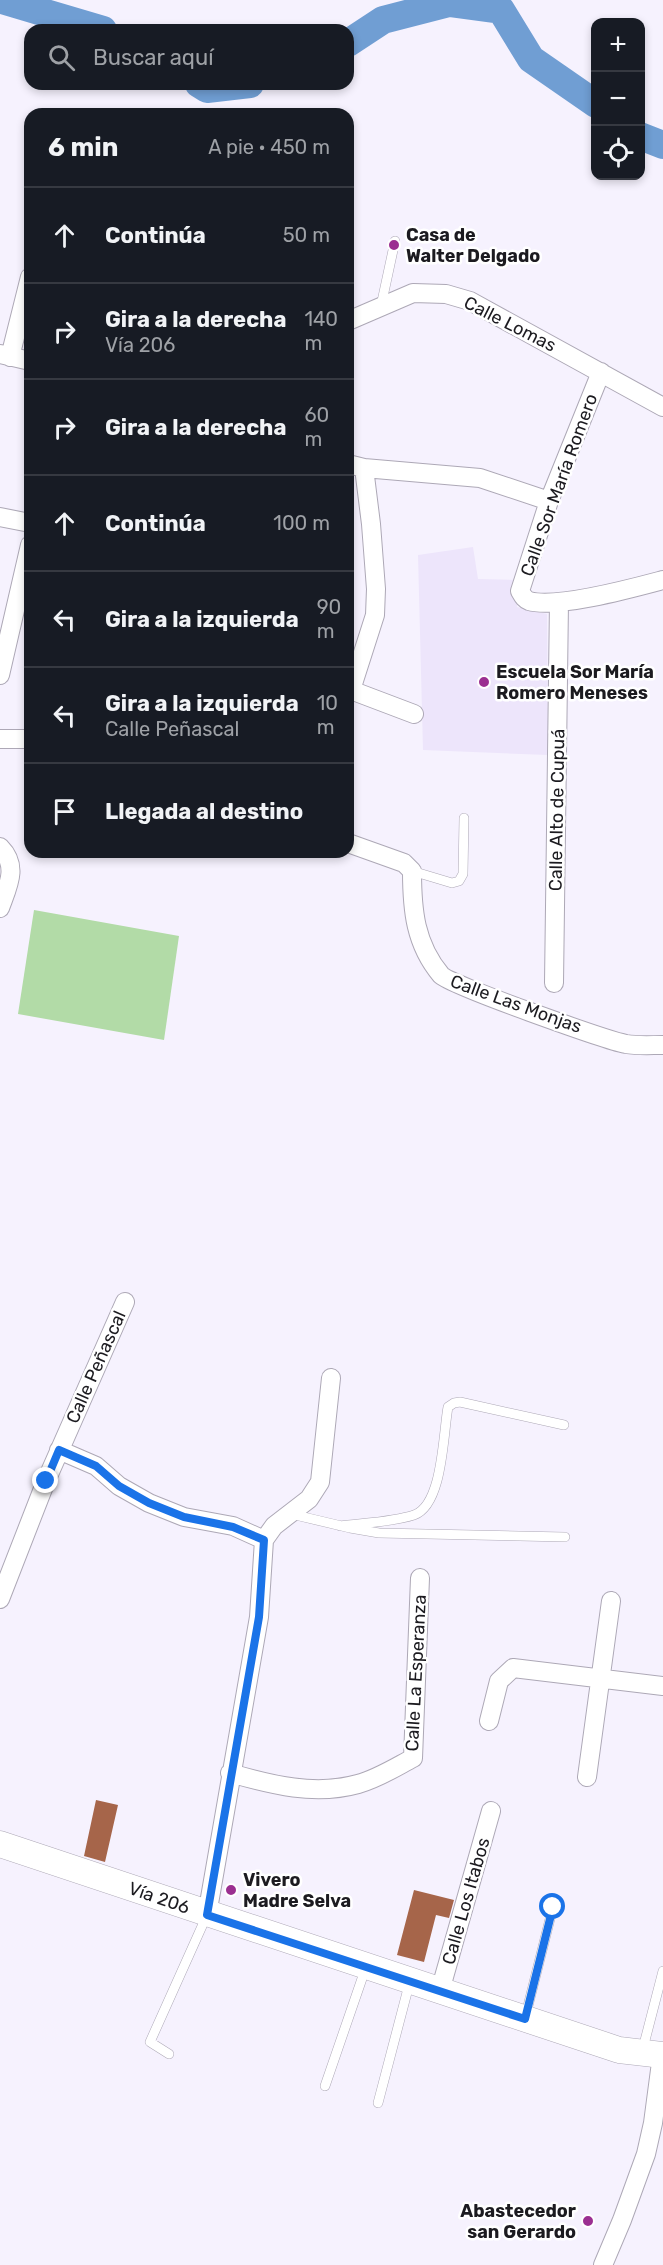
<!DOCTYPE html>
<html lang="es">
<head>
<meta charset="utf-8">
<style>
	:root { --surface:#171b24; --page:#242831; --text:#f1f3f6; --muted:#9ea1a6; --line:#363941 }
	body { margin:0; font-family:Rubik,sans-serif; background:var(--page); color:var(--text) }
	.controls { position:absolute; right:18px; top:18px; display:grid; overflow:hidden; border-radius:12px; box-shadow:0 3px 9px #0003 }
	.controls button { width:54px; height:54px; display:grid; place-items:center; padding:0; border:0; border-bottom:2px solid var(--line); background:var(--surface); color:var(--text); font:30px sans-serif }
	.stop { position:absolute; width:18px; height:18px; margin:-14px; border:4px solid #1a73e8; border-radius:50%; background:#fff }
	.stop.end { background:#1a73e8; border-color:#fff; box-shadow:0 2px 6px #0008 }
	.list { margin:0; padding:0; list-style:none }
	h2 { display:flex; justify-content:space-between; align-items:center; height:78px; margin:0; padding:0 24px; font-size:26px }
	h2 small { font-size:20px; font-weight:400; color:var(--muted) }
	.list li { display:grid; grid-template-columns:39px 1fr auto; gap:18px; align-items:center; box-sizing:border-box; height:96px; padding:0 24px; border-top:2px solid var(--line) }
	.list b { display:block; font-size:22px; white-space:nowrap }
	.list p { margin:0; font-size:20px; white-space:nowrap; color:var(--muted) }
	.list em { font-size:20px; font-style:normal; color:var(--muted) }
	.icon { flex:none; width:33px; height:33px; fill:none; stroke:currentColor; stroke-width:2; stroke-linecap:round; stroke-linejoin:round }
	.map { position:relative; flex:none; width:663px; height:2265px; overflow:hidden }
	.search { position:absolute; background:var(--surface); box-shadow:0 3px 9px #0003; left:24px; top:24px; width:330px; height:66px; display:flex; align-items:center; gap:15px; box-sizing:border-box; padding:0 21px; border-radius:18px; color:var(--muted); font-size:22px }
	.panel { position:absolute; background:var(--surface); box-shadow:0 3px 9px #0003; left:24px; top:108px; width:330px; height:750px; border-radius:18px }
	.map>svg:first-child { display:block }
	.built { fill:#ede5fb }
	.pitch { fill:#b2dba7 }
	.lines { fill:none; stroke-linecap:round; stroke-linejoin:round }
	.river { stroke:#709ed3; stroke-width:28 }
	.building { fill:#a6654a }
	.lane-casing { stroke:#ada8b6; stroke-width:10 }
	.street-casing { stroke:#ada8b6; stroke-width:20 }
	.secondary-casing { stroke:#ada8b6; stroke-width:27 }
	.lane { stroke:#fff; stroke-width:9 }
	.street { stroke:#fff; stroke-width:18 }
	.secondary { stroke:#fff; stroke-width:26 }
	.route { stroke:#1a73e8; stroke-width:8 }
	.poi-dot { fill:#9b2f91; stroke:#fff; stroke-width:2 }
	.labels { text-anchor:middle; stroke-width:5; stroke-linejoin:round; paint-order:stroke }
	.poi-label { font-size:18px; font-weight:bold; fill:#1c1b20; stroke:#fff; text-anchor:start }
	.street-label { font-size:18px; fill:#1c1b20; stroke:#fff }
</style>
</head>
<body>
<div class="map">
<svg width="663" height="2265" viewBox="0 0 663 2265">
	<rect width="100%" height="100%" fill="#f6f2fe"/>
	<path class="built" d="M473,547L478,579L515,580L517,607L547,614L548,755L423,750L418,555Z"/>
	<path class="pitch" d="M34,910L179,936L164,1040L18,1014Z"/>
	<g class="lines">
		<path class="river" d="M2,0L103,30
			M348,43L383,20L449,3L501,10L531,59L596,104
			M199,84L207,89L250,84
			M640,136L663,145"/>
	</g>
	<path class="building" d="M96,1800L118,1805L105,1862L84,1856Z
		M414,1890L454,1900L449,1918L436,1915L424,1962L397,1955Z"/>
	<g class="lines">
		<defs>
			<path id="lane" d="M381,306L395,241
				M412,871L452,883L459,881L463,874L464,818
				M291,1514L350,1528L379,1533L565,1537
				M340,1526C363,1523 393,1522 414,1515C443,1505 443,1434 448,1407L454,1403L460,1402L564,1425
				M525,2018L553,1907
				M642,2052L663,1971
				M169,2054L150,2042L207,1915
				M325,2086L366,1967
				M378,2103L410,1981"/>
			<path id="street" d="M348,321L413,293L446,294L470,301L663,407
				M0,354L30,361
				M10,357L30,277
				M601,372L549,501L520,591C523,596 524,599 529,601C557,609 633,588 663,580
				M348,464L364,468L480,478L549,501
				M0,517L30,523
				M0,675L30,545
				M348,689L414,714
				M351,690L375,615L376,589L371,524L364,468
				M0,739H30
				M348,843L404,863L412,871C412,910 415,944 441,975C450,985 606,1040 626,1044C638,1046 651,1045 663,1045
				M0,847C19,866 8,886 0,908
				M554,983L559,602
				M59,1450L96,1466L119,1486L149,1503L184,1517L233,1526L264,1540
				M0,1599L46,1481L125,1302
				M489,1721L499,1681L513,1668L663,1686
				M230,1773C272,1785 315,1796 358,1784C377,1779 396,1767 413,1758L420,1578
				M587,1777L611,1601
				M207,1915L259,1617L264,1540L274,1526L309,1499L320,1482L331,1378
				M440,1991L491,1811
				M603,2265L622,2220L646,2154L653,2123L662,2055"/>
			<path id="secondary" d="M0,1844L619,2050L663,2055"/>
		</defs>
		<use href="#lane" class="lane-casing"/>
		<use href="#street" class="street-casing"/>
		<use href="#secondary" class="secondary-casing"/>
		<use href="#lane" class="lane"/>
		<use href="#street" class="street"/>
		<use href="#secondary" class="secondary"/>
	</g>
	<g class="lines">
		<path class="route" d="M46,1481L59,1450L96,1466L119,1486L149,1503L184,1517L233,1527L264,1540L259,1617L207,1915L525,2019L553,1907"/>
	</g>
	<g class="poi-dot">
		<circle cx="394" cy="245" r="6"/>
		<circle cx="484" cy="682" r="6"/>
		<circle cx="231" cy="1890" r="6"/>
		<circle cx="588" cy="2221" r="6"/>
	</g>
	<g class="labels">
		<g class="poi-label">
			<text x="406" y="241">Casa de<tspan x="406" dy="21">Walter Delgado</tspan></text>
			<text x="496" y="678">Escuela Sor María<tspan x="496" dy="21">Romero Meneses</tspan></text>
			<text x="243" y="1886">Vivero<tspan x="243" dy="21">Madre Selva</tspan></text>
			<text x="576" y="2217" text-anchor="end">Abastecedor<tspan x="576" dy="21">san Gerardo</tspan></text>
		</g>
		<g class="street-label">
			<text transform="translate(510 324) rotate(27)" y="6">Calle Lomas</text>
			<text transform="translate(559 485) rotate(-70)" y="6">Calle Sor María Romero</text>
			<text transform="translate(557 810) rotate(-89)" y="6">Calle Alto de Cupuá</text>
			<text transform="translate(516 1004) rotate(20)" y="6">Calle Las Monjas</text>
			<text transform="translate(96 1367) rotate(-66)" y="6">Calle Peñascal</text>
			<text transform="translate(416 1673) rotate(-87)" y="6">Calle La Esperanza</text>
			<text transform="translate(159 1898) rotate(19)" y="6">Vía 206</text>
			<text transform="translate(466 1901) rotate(-74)" y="6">Calle Los Itabos</text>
		</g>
	</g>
</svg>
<div class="controls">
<button>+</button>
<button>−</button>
<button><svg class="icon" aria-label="locate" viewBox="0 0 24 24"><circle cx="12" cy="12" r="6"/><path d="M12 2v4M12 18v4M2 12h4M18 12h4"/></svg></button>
</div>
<div class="stop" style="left:553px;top:1907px"></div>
<div class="stop end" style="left:46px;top:1481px"></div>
<div class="search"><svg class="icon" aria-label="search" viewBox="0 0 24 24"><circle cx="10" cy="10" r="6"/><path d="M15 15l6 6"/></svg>Buscar aquí</div>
<section class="panel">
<h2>6 min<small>A pie · 450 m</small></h2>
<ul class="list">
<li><svg class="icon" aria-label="ahead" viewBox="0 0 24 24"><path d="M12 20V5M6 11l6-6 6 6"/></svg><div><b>Continúa</b></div><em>50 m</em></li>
<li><svg class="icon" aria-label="right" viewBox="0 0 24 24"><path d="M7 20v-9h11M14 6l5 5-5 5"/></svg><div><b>Gira a la derecha</b><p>Vía 206</p></div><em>140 m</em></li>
<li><svg class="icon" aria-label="right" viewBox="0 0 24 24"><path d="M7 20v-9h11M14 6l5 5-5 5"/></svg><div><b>Gira a la derecha</b></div><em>60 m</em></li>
<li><svg class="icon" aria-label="ahead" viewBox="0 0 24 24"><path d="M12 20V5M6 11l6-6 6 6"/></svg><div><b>Continúa</b></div><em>100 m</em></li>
<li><svg class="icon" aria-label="left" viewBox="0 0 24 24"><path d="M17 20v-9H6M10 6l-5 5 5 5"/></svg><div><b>Gira a la izquierda</b></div><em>90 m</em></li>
<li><svg class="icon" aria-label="left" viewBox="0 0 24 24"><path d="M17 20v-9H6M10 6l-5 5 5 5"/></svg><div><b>Gira a la izquierda</b><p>Calle Peñascal</p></div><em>10 m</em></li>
<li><svg class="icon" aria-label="arrive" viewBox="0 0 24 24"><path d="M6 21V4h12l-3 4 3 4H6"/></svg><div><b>Llegada al destino</b></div></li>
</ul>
</section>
</div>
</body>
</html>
